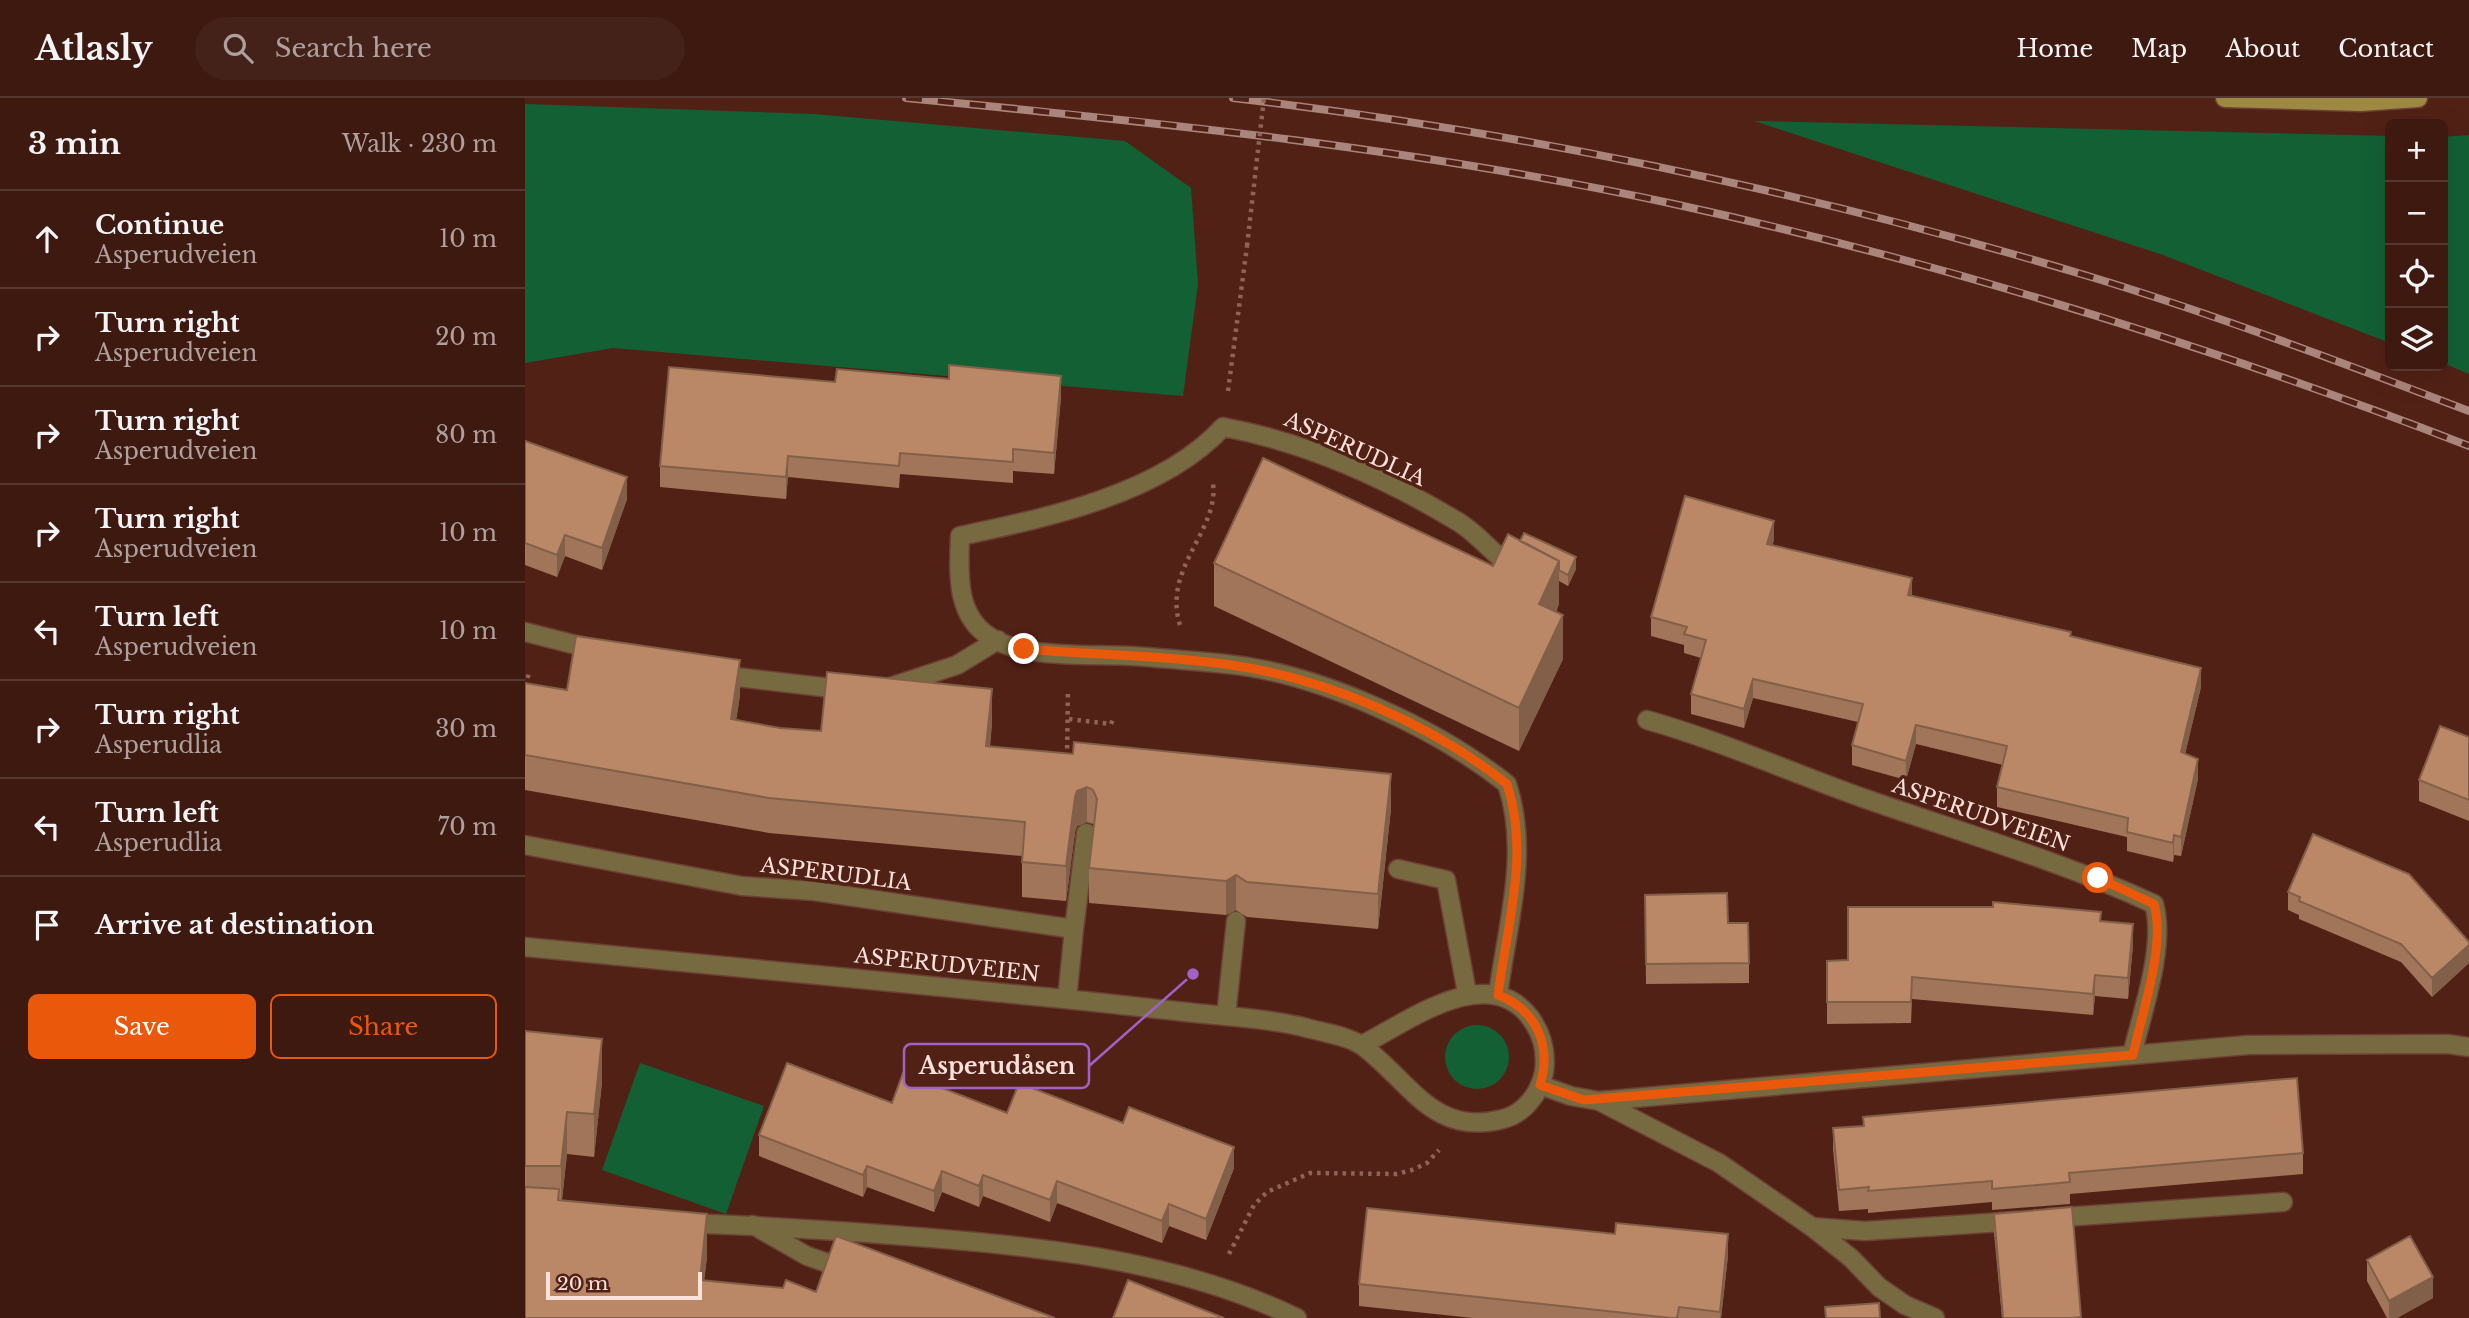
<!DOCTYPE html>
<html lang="en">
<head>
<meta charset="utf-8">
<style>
	:root { --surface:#3e1910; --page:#452219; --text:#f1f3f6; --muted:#ada09f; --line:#573830; --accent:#ea580c }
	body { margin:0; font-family:"Libre Baskerville",serif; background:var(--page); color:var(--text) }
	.controls { position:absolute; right:21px; top:21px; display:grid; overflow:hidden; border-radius:10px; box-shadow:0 7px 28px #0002 }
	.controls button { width:63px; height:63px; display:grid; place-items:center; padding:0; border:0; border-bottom:2px solid var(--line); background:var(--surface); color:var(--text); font:35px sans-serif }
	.scale { position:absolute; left:21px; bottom:18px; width:156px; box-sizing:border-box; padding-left:7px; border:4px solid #fbe1db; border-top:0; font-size:19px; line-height:24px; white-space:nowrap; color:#fbe1db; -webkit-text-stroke:5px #522116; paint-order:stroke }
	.stop { position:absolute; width:21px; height:21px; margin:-16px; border:5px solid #ea580c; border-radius:50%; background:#fff }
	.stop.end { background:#ea580c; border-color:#fff; box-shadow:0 2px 7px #0008 }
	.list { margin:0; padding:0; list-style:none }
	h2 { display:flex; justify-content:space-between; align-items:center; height:91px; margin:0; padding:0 28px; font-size:30px }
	h2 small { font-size:23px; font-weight:400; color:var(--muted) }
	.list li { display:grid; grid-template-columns:46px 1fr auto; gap:21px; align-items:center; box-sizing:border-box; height:98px; padding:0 28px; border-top:2px solid var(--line) }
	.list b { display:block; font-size:26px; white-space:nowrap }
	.list p { margin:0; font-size:23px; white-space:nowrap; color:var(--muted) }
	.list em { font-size:23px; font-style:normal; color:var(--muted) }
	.actions { display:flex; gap:14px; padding:21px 28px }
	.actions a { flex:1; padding:16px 0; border:2px solid var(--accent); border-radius:10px; text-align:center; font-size:24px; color:var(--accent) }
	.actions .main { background:var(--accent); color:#fff }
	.icon { flex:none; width:38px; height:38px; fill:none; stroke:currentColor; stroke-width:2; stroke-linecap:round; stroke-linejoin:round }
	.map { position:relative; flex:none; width:1944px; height:1220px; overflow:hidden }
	header { display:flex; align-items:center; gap:42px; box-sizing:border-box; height:98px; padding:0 35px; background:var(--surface); border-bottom:2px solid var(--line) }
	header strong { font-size:33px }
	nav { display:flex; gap:38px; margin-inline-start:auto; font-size:24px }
	.search { width:490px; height:63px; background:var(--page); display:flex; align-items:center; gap:18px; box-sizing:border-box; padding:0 24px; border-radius:38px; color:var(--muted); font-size:26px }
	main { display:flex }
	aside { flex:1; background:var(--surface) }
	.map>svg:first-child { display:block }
	.green { fill:#136035 }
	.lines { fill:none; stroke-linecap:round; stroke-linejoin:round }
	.lane-casing { stroke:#6d4036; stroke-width:21 }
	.street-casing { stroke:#6d4036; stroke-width:21 }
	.secondary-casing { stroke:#6d4036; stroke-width:21 }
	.path { stroke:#8d635a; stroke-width:4.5; stroke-dasharray:3.5 5; stroke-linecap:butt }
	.lane { stroke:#776a40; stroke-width:18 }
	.street { stroke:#776a40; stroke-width:18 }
	.secondary { stroke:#9d8942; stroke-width:18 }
	.rail-casing { stroke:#aa857c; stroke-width:8 }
	.rail { stroke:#522116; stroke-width:5; stroke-dasharray:16; stroke-linecap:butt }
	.path-bridge { stroke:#8d635a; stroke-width:4.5; stroke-dasharray:3.5 5; stroke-linecap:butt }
	.wall { fill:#a07559 }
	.shaded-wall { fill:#825f48 }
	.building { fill:#ba8867; stroke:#825f48; stroke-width:2 }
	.route { stroke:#ea580c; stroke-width:9 }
	.labels { text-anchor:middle; stroke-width:7; stroke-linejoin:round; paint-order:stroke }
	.street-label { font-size:21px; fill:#fbe1db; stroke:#522116 }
	.leader { fill:none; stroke:#a162c7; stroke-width:2.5 }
	.callout-dot { fill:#a162c7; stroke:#522116; stroke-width:2.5 }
	.callout { fill:#522116; stroke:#a162c7; stroke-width:2.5 }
	.callout-label { font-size:23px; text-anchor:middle; font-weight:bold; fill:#fbe1db }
</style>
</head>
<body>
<header>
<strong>Atlasly</strong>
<div class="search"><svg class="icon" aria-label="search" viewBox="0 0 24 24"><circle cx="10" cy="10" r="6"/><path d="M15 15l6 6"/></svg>Search here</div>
<nav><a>Home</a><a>Map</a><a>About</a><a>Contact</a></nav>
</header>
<main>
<aside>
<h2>3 min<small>Walk · 230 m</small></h2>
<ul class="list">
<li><svg class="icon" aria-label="ahead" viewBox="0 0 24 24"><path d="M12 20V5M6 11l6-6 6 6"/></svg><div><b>Continue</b><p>Asperudveien</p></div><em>10 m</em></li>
<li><svg class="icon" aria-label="right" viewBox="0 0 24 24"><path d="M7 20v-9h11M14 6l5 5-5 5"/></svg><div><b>Turn right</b><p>Asperudveien</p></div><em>20 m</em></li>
<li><svg class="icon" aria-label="right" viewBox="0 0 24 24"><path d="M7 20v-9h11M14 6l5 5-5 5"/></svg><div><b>Turn right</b><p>Asperudveien</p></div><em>80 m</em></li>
<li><svg class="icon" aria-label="right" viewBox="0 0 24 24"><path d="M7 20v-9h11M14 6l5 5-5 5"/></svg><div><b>Turn right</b><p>Asperudveien</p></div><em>10 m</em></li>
<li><svg class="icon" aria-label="left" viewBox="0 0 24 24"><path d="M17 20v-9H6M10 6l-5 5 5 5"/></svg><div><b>Turn left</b><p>Asperudveien</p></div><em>10 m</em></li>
<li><svg class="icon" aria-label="right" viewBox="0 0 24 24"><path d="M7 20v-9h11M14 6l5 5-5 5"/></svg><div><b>Turn right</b><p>Asperudlia</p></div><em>30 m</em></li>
<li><svg class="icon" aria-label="left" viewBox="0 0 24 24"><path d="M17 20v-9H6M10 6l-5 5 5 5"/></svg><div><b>Turn left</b><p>Asperudlia</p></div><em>70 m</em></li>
<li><svg class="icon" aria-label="arrive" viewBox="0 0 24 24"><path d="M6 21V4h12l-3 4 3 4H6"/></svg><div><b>Arrive at destination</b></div></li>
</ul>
<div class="actions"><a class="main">Save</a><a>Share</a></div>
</aside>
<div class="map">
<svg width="1944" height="1220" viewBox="0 0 1944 1220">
	<rect width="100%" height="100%" fill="#522116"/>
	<path class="green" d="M0,6L289,16L600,43L666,90L673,186L658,298L88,250L0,265Z
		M1229,23L1865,38V245L1638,157Z
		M1944,37V276L1918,265V39Z
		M920 959a32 32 0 1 1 64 0a32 32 0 1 1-64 0Z
		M115,965L239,1008L201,1116L77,1072Z"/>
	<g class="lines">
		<defs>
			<path id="lane" d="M0,534L71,552
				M194,577L323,592
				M368,588L432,567L473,542
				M1122,622C1196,643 1265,674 1338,700C1435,734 1536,763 1629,806C1641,848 1617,914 1607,957
				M0,747L217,788L289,793L549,831L542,901
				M873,771L921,782L942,895
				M549,831L561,735
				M973,897C982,827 1005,755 982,686C910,629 793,575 701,566C670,563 638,560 606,558C567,556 498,561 465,539C430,517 434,475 435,438C521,420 637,396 698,329C779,344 860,380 930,422C954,435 969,459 992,472
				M701,918L711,823
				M1015,987L1046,998L1074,1003L1723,947L1923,946L1944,949
				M1074,1003L1194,1065L1287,1129L1326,1160L1354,1189L1380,1207L1410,1220
				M1524,1120L1758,1104
				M157,1125C241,1128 323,1133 406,1140C531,1150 658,1165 772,1220
				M228,1127L282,1158L323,1172
				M1287,1129L1340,1133L1493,1123"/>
			<path id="street" d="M0,849C166,864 332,881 498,897C555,902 613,909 670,915C707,919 746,921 782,930C800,935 824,938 839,949C886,985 909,1039 978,1021C999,1016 1015,995 1019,974C1022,952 1017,935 1004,918C961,864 882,924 837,947"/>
			<path id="secondary" d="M1700,0L1836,4L1893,0"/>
		</defs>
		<use href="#lane" class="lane-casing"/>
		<use href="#street" class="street-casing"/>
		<use href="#secondary" class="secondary-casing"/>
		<path class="path" d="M703,293L722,148
			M655,527C637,470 694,433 688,386
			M0,588L5,572
			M544,621L586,626L588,621
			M542,659L543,591
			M704,1156L729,1107L742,1094L785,1075L872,1076L887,1072L902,1065L914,1052"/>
		<use href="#lane" class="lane"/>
		<use href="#street" class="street"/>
		<use href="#secondary" class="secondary"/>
		<defs>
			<path id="rail" d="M381,0C638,25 896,51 1149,106C1421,165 1685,248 1944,348
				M708,0C998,34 1284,94 1563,178C1692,217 1818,265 1944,313"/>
		</defs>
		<use href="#rail" class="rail-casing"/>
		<use href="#rail" class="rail"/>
		<path class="path-bridge" d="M722,148L739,0"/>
	</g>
	<path class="wall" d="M310,284L536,299L529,376L488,373V385L375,376L374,390L263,379L261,401L135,389V368Z
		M0,343L102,401L77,472L40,458L32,479L0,467Z
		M1249,442L1247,447L1387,498L1546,539L1676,589L1660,656L1673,681L1656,758L1649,757L1648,764L1602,753V739L1472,709V689L1478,667L1391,646L1381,682L1327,667V647L1333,624L1228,600L1219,630L1166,616V596L1176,560L1159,555V547L1126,538V519Z
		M995,443L1051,471L1043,488L1034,483V506L1031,514L1038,561L994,653L689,508V465L968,468Z
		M0,585L42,592L215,597L211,622L255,630L296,633L467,625L465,649L866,711L853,831L722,819L711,812L701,817L564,805V770L569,728L568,726L562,724L552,728L550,734L541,803L497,799V758L244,735L0,692Z
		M1944,639V723L1894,703V682Z
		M1763,794L1944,844V865L1907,899L1876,864L1774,821V817L1763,812Z
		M1120,797L1203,825L1224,865V885L1121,886Z
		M1576,823L1608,847L1603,901L1570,898L1568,917L1387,901L1386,925L1302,926V863L1323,862Z
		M0,933L77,984L69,1059L42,1056L37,1102L182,1159L179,1182L291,1194L0,1220Z
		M367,1005L482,1015L709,1070L681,1142L644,1128L637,1145L532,1105L525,1124L458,1098L454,1109L417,1094L409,1114L342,1089L338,1099L234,1058V1037Z
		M1338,1019L1778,1055V1076L1545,1096V1106L1467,1112V1104L1343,1115V1111L1314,1113L1308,1051V1030L1338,1028Z
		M1547,1109L1556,1220H1477L1469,1135V1116Z
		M1203,1158L1196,1220H948L834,1208V1186Z
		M1842,1162L1908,1200L1872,1220H1862L1842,1183Z"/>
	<path class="shaded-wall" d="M536,278V299L529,376V355Z
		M263,358V379L261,401V379Z
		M102,379V401L77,472V450Z
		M1249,423V442L1242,466V446Z
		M40,437V458L32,479V457Z
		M1051,459V471L1043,488V477Z
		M1034,463V506L1014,550V506Z
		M1387,480V500L1383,497Z
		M1038,517V561L994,653V610Z
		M215,562V597L206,656V621Z
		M1676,570V589L1656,674V654Z
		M1228,581V600L1219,630V611Z
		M467,591V625L461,683V648Z
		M1391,627V646L1381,682V663Z
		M1673,661V681L1656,758V739Z
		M866,676V711L853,831V796Z
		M562,689V724L552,728L550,734L541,803V768L550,699L552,693Z
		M1649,737V757L1648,764V745Z
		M711,777V812L701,817V783Z
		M1608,826V847L1603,901V880Z
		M1944,847V865L1907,899V880Z
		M1570,877V898L1568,917V896Z
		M77,941V984L69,1059V1016Z
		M42,1014V1056L36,1110V1068Z
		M709,1049V1070L681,1142V1121Z
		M342,1068V1089L338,1099V1077Z
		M417,1073V1094L409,1114V1093Z
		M458,1077V1098L454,1109V1088Z
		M532,1083V1105L525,1124V1102Z
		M644,1106V1128L637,1145V1123Z
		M182,1116V1159L175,1220V1182Z
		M1203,1136V1158L1196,1220H1195Z
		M1908,1179V1200L1872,1220H1864V1203Z"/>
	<path class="building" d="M424,267L536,278L529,355L488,351V364L375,355L374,368L263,358L261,379L135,368L144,269L310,284L312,271L424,281Z
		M0,343L102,379L77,450L40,437L32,457L0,445Z
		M738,360L968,468L983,436L1034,463L1014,506L1038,517L994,610L689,465Z
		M1160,398L1249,423L1242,446L1387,480L1383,497L1546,534L1545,538L1676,570L1656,654L1673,661L1656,739L1649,737L1648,745L1602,734L1603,720L1472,689L1482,648L1391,627L1381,663L1327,647L1338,606L1228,581L1219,611L1166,596L1181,542L1159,536L1162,529L1126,519Z
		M999,435L1051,459L1043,477L1034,472V463L995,443Z
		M51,538L215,562L206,621L255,630L296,633L302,574L467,591L461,648L548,656L549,644L866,676L853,796L722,784L711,777L701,783L564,770L572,701L568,692L562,689L552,693L550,699L541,768L497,764L500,724L244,700L0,657V585L42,592Z
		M1915,628L1944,639V702L1894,682Z
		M1788,736L1884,776L1944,844V847L1907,880L1876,846L1774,803L1775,799L1763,794Z
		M1202,795L1203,825H1223L1224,865L1121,866L1120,797Z
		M1468,804L1576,814L1575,823L1608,826L1603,880L1570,877L1568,896L1387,879L1386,904H1302V863L1323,862V809H1468Z
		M0,933L77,941L69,1016L42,1014L36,1068H0Z
		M262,965L367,1005L378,975L482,1015L494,985L598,1025L604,1009L709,1049L681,1121L644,1106L637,1123L532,1083L525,1102L458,1077L454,1088L417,1073L409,1093L342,1068L338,1077L234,1037Z
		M1772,980L1778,1055L1544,1075L1545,1084L1467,1091V1083L1343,1093L1344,1089L1314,1092L1308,1030L1339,1028L1338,1019Z
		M0,1089L34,1091L33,1102L182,1116L175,1182L258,1190L261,1182L291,1194L311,1138L530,1220H0Z
		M1547,1109L1556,1219L1545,1220H1478L1469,1116Z
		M842,1110L1090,1136L1091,1125L1203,1136L1195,1214L1154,1209L1152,1220H1146L834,1186Z
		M1885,1138L1908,1179L1864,1203L1842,1162Z
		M603,1182L699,1220H588Z
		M1354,1205L1355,1220H1301L1300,1209Z"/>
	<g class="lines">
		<path class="route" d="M499,551C568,557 638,557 706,567C803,581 906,626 982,686C1005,755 982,827 973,897C1012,912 1027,948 1015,987L1059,1002L1608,957C1617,914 1641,848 1629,806L1573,780"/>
	</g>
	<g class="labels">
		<g class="street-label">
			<text transform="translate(830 351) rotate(24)" y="7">ASPERUDLIA</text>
			<text transform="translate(1456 717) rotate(19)" y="7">ASPERUDVEIEN</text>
			<text transform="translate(311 776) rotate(7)" y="7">ASPERUDLIA</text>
			<text transform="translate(422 867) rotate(6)" y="7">ASPERUDVEIEN</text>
		</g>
	</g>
	<path class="leader" d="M668 876L564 968"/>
	<circle class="callout-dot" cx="668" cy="876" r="7"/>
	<rect class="callout" x="379" y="946" width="185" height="44" rx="7"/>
	<g class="callout-label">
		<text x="472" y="976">Asperudåsen</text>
	</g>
</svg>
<div class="controls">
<button>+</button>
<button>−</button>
<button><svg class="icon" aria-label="locate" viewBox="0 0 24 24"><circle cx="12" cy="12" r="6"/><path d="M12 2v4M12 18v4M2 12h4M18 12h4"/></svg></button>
<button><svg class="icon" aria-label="layers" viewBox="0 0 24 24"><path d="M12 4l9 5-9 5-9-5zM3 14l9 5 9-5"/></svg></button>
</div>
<div class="scale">20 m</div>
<div class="stop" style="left:1573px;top:780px"></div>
<div class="stop end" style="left:499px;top:551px"></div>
</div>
</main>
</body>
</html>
